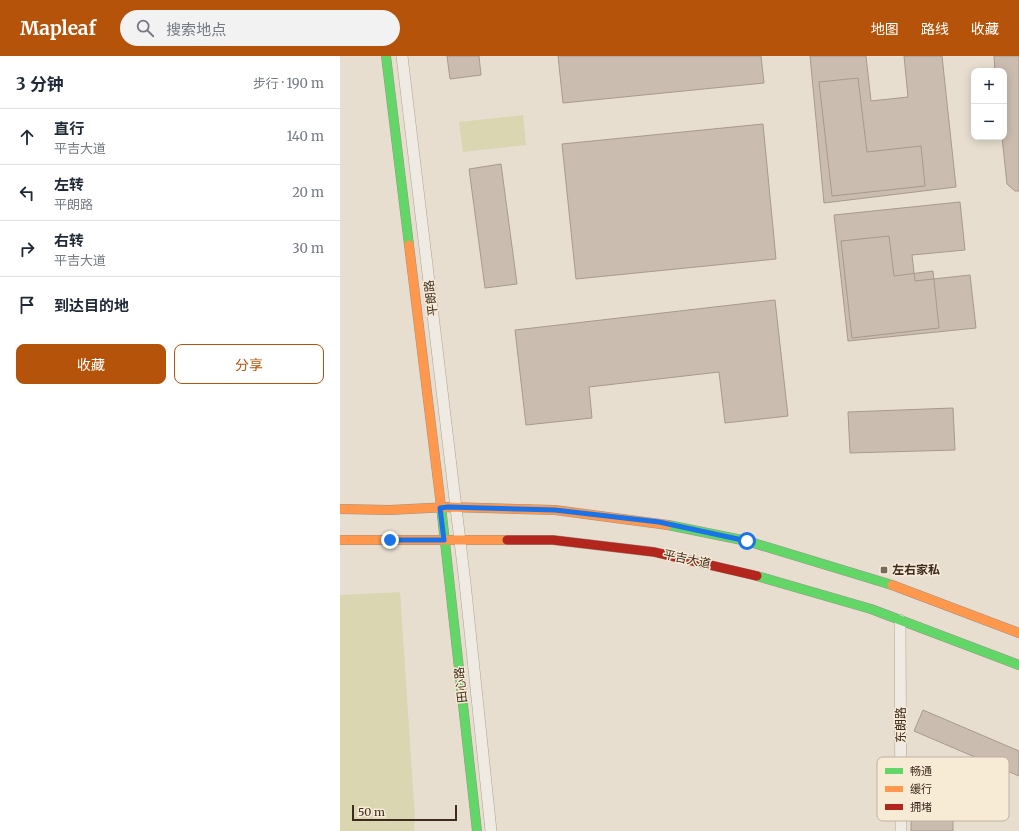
<!DOCTYPE html>
<html lang="zh">
<head>
<meta charset="utf-8">
<style>
	:root { --surface:#fff; --page:#f2f2f3; --text:#1f2937; --muted:#747a83; --line:#e0e1e3; --accent:#b45309 }
	body { margin:0; font-family:Merriweather,"Noto Sans SC",serif; background:var(--page); color:var(--text) }
	.controls { position:absolute; right:12px; top:12px; display:grid; overflow:hidden; border-radius:8px; box-shadow:0 2px 10px #0003 }
	.controls button { width:36px; height:36px; display:grid; place-items:center; padding:0; border:0; border-bottom:1px solid var(--line); background:var(--surface); color:var(--text); font:20px sans-serif }
	.scale { position:absolute; left:12px; bottom:10px; width:105px; box-sizing:border-box; padding-left:4px; border:2px solid #3d2b1f; border-top:0; font-size:11px; line-height:14px; white-space:nowrap; color:#3d2b1f; -webkit-text-stroke:3px #f8ebd6; paint-order:stroke }
	.stop { position:absolute; width:12px; height:12px; margin:-9px; border:3px solid #1a73e8; border-radius:50%; background:#fff }
	.stop.end { background:#1a73e8; border-color:#fff; box-shadow:0 1px 4px #0008 }
	.list { margin:0; padding:0; list-style:none }
	h2 { display:flex; justify-content:space-between; align-items:center; height:52px; margin:0; padding:0 16px; font-size:17px }
	h2 small { font-size:13px; font-weight:400; color:var(--muted) }
	.list li { display:grid; grid-template-columns:26px 1fr auto; gap:12px; align-items:center; box-sizing:border-box; height:56px; padding:0 16px; border-top:1px solid var(--line) }
	.list b { display:block; font-size:15px; white-space:nowrap }
	.list p { margin:0; font-size:13px; white-space:nowrap; color:var(--muted) }
	.list em { font-size:13px; font-style:normal; color:var(--muted) }
	.actions { display:flex; gap:8px; padding:12px 16px }
	.actions a { flex:1; padding:9px 0; border:1px solid var(--accent); border-radius:8px; text-align:center; font-size:14px; color:var(--accent) }
	.actions .main { background:var(--accent); color:#fff }
	.icon { flex:none; width:22px; height:22px; fill:none; stroke:currentColor; stroke-width:2; stroke-linecap:round; stroke-linejoin:round }
	.map { position:relative; flex:none; width:679px; height:775px; overflow:hidden }
	header { display:flex; align-items:center; gap:24px; box-sizing:border-box; height:56px; padding:0 20px; background:var(--accent); color:#fff }
	header strong { font-size:19px }
	nav { display:flex; gap:22px; margin-inline-start:auto; font-size:14px }
	.search { width:280px; height:36px; background:var(--page); display:flex; align-items:center; gap:10px; box-sizing:border-box; padding:0 14px; border-radius:22px; color:var(--muted); font-size:15px }
	main { display:flex }
	aside { flex:1; background:var(--surface) }
	.map>svg:first-child { display:block }
	.grass { fill:#d9d6b1 }
	.building { fill:#cbbcb0; stroke:#a8998e }
	.lines { fill:none; stroke-linecap:round; stroke-linejoin:round }
	.street-casing { stroke:#ada398; stroke-width:12 }
	.fast-casing { stroke:#9c9388; stroke-width:10 }
	.slow-casing { stroke:#9c9388; stroke-width:10 }
	.jam-casing { stroke:#9c9388; stroke-width:10 }
	.street { stroke:#efeae2; stroke-width:11 }
	.fast { stroke:#63d668; stroke-width:9 }
	.slow { stroke:#ff974d; stroke-width:9 }
	.jam { stroke:#b3261e; stroke-width:9 }
	.route { stroke:#1a73e8; stroke-width:5 }
	.poi-dot { fill:#786a5d; stroke:#f8ebd6; stroke-width:1.5 }
	.labels { text-anchor:middle; stroke-width:3; stroke-linejoin:round; paint-order:stroke }
	.street-label { font-size:12px; fill:#3d2b1f; stroke:#f8ebd6 }
	.poi-label { font-size:12px; font-weight:bold; fill:#3d2b1f; stroke:#f8ebd6; text-anchor:start }
	.key { fill:#f8ebd6; stroke:#c0b19f; stroke-width:1 }
	.key-label { font-size:11px; fill:#3d2b1f }
</style>
</head>
<body>
<header>
<strong>Mapleaf</strong>
<div class="search"><svg class="icon" aria-label="search" viewBox="0 0 24 24"><circle cx="10" cy="10" r="6"/><path d="M15 15l6 6"/></svg>搜索地点</div>
<nav><a>地图</a><a>路线</a><a>收藏</a></nav>
</header>
<main>
<aside>
<h2>3 分钟<small>步行 · 190 m</small></h2>
<ul class="list">
<li><svg class="icon" aria-label="ahead" viewBox="0 0 24 24"><path d="M12 20V5M6 11l6-6 6 6"/></svg><div><b>直行</b><p>平吉大道</p></div><em>140 m</em></li>
<li><svg class="icon" aria-label="left" viewBox="0 0 24 24"><path d="M17 20v-9H6M10 6l-5 5 5 5"/></svg><div><b>左转</b><p>平朗路</p></div><em>20 m</em></li>
<li><svg class="icon" aria-label="right" viewBox="0 0 24 24"><path d="M7 20v-9h11M14 6l5 5-5 5"/></svg><div><b>右转</b><p>平吉大道</p></div><em>30 m</em></li>
<li><svg class="icon" aria-label="arrive" viewBox="0 0 24 24"><path d="M6 21V4h12l-3 4 3 4H6"/></svg><div><b>到达目的地</b></div></li>
</ul>
<div class="actions"><a class="main">收藏</a><a>分享</a></div>
</aside>
<div class="map">
<svg width="679" height="775" viewBox="0 0 679 775">
	<rect width="100%" height="100%" fill="#e7ded0"/>
	<path class="grass" d="M183,59L186,89L123,96L119,66Z
		M60,536L75,762L74,775H0V539Z"/>
	<path class="building" d="M107,0H139L141,19L110,23Z
		M218,0H421L424,27L223,47Z
		M470,0H526L531,45L568,41L564,0H602L616,131L484,147Z
		M654,0H679V135H675L667,128L662,81H664V15H655Z
		M518,22L527,96L581,90L585,130L492,140L479,26Z
		M423,68L436,203L236,223L222,88Z
		M161,108L177,228L145,232L129,113Z
		M620,146L625,194L572,199L575,225L630,219L636,272L508,285L494,159Z
		M549,180L554,220L593,215L599,272L512,282L501,185Z
		M435,244L448,360L385,367L379,316L249,331L252,362L186,369L175,274Z
		M613,352L615,394L510,397L508,356Z
		M583,654L679,695V720L574,675Z
		M572,729H613V775H571Z"/>
	<g class="lines">
		<defs>
			<path id="street" d="M62,0L125,527L151,775
				M560,564L561,775"/>
			<path id="fast" d="M46,0L69,189
				M101,450L137,775
				M328,469L407,485L552,529
				M417,520L531,553L679,609"/>
			<path id="slow" d="M69,189L101,450
				M0,453L50,454L108,451L215,454L328,469
				M0,484H167
				M552,529L679,577"/>
			<path id="jam" d="M167,484H213L314,496L417,520"/>
		</defs>
		<use href="#street" class="street-casing"/>
		<use href="#fast" class="fast-casing"/>
		<use href="#slow" class="slow-casing"/>
		<use href="#jam" class="jam-casing"/>
		<use href="#street" class="street"/>
		<use href="#fast" class="fast"/>
		<use href="#slow" class="slow"/>
		<use href="#jam" class="jam"/>
	</g>
	<g class="lines">
		<path class="route" d="M50,484H104L100,452L108,451L215,454L319,466L407,485"/>
	</g>
	<rect class="poi-dot" x="540" y="510" width="8" height="8" rx="2"/>
	<g class="labels">
		<g class="street-label">
			<text transform="translate(91 242) rotate(-97)" y="4">平朗路</text>
			<text transform="translate(347 503) rotate(12)" y="4">平吉大道</text>
			<text transform="translate(121 629) rotate(-96)" y="4">田心路</text>
			<text transform="translate(561 669) rotate(-90)" y="4">东朗路</text>
		</g>
		<g class="poi-label">
			<text x="552" y="518">左右家私</text>
		</g>
	</g>
	<rect x="537" y="701" width="132" height="64" rx="6" class="key"/>
	<rect x="545" y="712" width="18" height="6" fill="#63d668"/>
	<rect x="545" y="730" width="18" height="6" fill="#ff974d"/>
	<rect x="545" y="748" width="18" height="6" fill="#b3261e"/>
	<g class="key-label">
		<text x="570" y="719">畅通</text>
		<text x="570" y="737">缓行</text>
		<text x="570" y="755">拥堵</text>
	</g>
</svg>
<div class="controls">
<button>+</button>
<button>−</button>
</div>
<div class="scale">50 m</div>
<div class="stop" style="left:407px;top:485px"></div>
<div class="stop end" style="left:50px;top:484px"></div>
</div>
</main>
</body>
</html>
